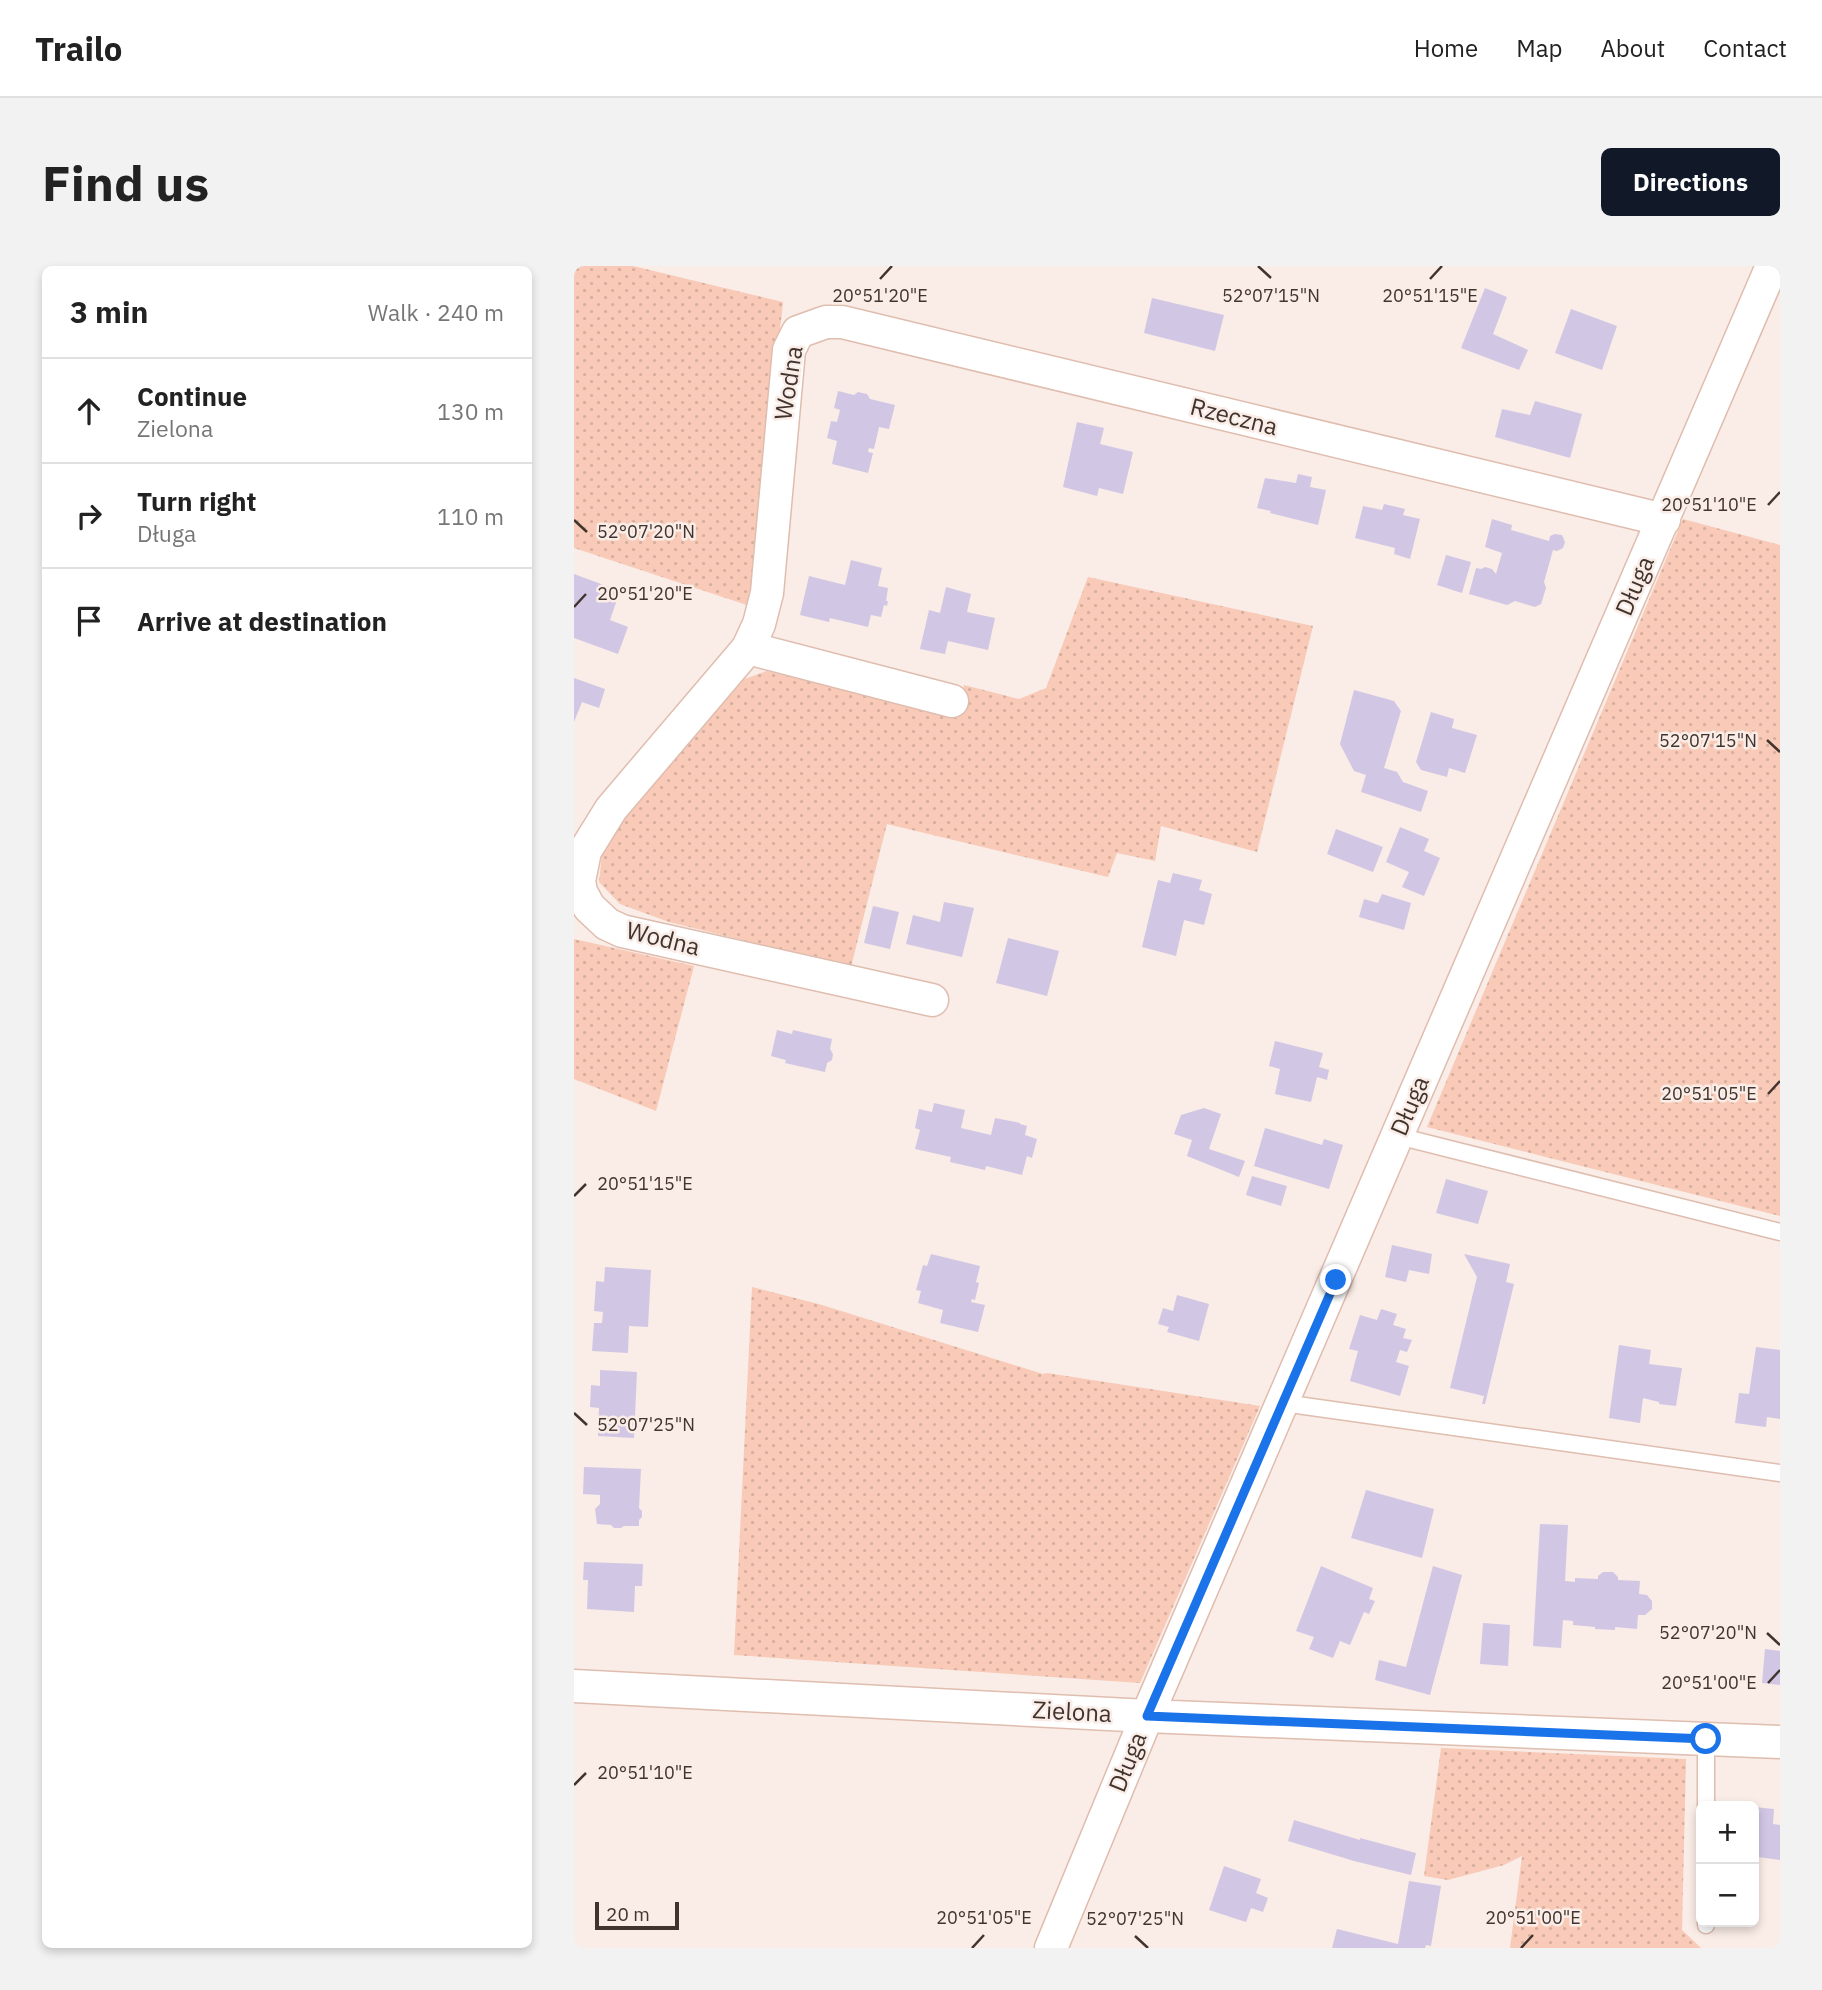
<!DOCTYPE html>
<html lang="en">
<head>
<meta charset="utf-8">
<style>
	:root { --surface:#fff; --page:#f2f2f2; --text:#222; --muted:#767676; --line:#e0e0e0; --accent:#111827 }
	body { margin:0; font-family:"IBM Plex Sans",sans-serif; background:var(--page); color:var(--text) }
	.controls { position:absolute; right:21px; bottom:21px; display:grid; overflow:hidden; border-radius:10px; box-shadow:0 4px 10px #0003 }
	.controls button { width:63px; height:63px; display:grid; place-items:center; padding:0; border:0; border-bottom:2px solid var(--line); background:var(--surface); color:var(--text); font:35px sans-serif }
	.scale { position:absolute; left:21px; bottom:18px; width:84px; box-sizing:border-box; padding-left:7px; border:4px solid #41342e; border-top:0; font-size:19px; line-height:24px; white-space:nowrap; color:#41342e; -webkit-text-stroke:5px #faece6; paint-order:stroke }
	.stop { position:absolute; width:21px; height:21px; margin:-16px; border:5px solid #1a73e8; border-radius:50%; background:#fff }
	.stop.end { background:#1a73e8; border-color:#fff; box-shadow:0 2px 7px #0008 }
	.list { margin:0; padding:0; list-style:none }
	h2 { display:flex; justify-content:space-between; align-items:center; height:91px; margin:0; padding:0 28px; font-size:30px }
	h2 small { font-size:23px; font-weight:400; color:var(--muted) }
	.list li { display:grid; grid-template-columns:46px 1fr auto; gap:21px; align-items:center; box-sizing:border-box; height:105px; padding:0 28px; border-top:2px solid var(--line) }
	.list b { display:block; font-size:26px; white-space:nowrap }
	.list p { margin:0; font-size:23px; white-space:nowrap; color:var(--muted) }
	.list em { font-size:23px; font-style:normal; color:var(--muted) }
	.icon { flex:none; width:38px; height:38px; fill:none; stroke:currentColor; stroke-width:2; stroke-linecap:round; stroke-linejoin:round }
	.map { position:relative; flex:none; width:1206px; height:1682px; overflow:hidden; border-radius:10px }
	header { display:flex; align-items:center; gap:42px; box-sizing:border-box; height:98px; padding:0 35px; background:var(--surface); border-bottom:2px solid var(--line) }
	header strong { font-size:33px }
	nav { display:flex; gap:38px; margin-inline-start:auto; font-size:24px }
	.intro { display:flex; align-items:center; justify-content:space-between; box-sizing:border-box; height:168px; padding:0 42px }
	h1 { margin:0; font-size:49px }
	.button { padding:18px 32px; border-radius:10px; background:var(--accent); color:#fff; font-size:24px; font-weight:700 }
	main { display:flex; gap:42px; padding:0 42px }
	aside { flex:1; background:var(--surface); border-radius:10px; box-shadow:0 4px 10px #0003 }
	.map>svg:first-child { display:block }
	.grass { fill:url(#grass-dots) }
	.building { fill:#d1c7e5 }
	.lines { fill:none; stroke-linecap:round; stroke-linejoin:round }
	.lane-casing { stroke:#dfbdaf; stroke-width:19 }
	.street-casing { stroke:#dfbdaf; stroke-width:35 }
	.lane { stroke:#fff; stroke-width:16 }
	.street { stroke:#fff; stroke-width:32 }
	.route { stroke:#1a73e8; stroke-width:9 }
	.ticks { fill:none; stroke:#41342e; stroke-width:2.5 }
	.labels { text-anchor:middle; stroke-width:5; stroke-linejoin:round; paint-order:stroke }
	.street-label { font-size:24px; fill:#41342e; stroke:#faece6 }
	.ticks-label { font-size:18px; text-anchor:middle; fill:#41342e; stroke:#faece6; stroke-width:5; stroke-linejoin:round; paint-order:stroke }
</style>
</head>
<body>
<header>
<strong>Trailo</strong>
<nav><a>Home</a><a>Map</a><a>About</a><a>Contact</a></nav>
</header>
<div class="intro"><h1>Find us</h1><a class="button">Directions</a></div>
<main>
<aside>
<h2>3 min<small>Walk · 240 m</small></h2>
<ul class="list">
<li><svg class="icon" aria-label="ahead" viewBox="0 0 24 24"><path d="M12 20V5M6 11l6-6 6 6"/></svg><div><b>Continue</b><p>Zielona</p></div><em>130 m</em></li>
<li><svg class="icon" aria-label="right" viewBox="0 0 24 24"><path d="M7 20v-9h11M14 6l5 5-5 5"/></svg><div><b>Turn right</b><p>Długa</p></div><em>110 m</em></li>
<li><svg class="icon" aria-label="arrive" viewBox="0 0 24 24"><path d="M6 21V4h12l-3 4 3 4H6"/></svg><div><b>Arrive at destination</b></div></li>
</ul>
</aside>
<div class="map">
<svg width="1206" height="1682" viewBox="0 0 1206 1682">
	<defs>
		<pattern id="grass-dots" width="8" height="8" patternUnits="userSpaceOnUse" patternTransform="scale(1.75)"><rect width="8" height="8" fill="#f8cab7"/><path d="M2 2h.1M6 6h.1" fill="none" stroke="#d6ae9e" stroke-width="1.8" stroke-linecap="round"/></pattern>
	</defs>
	<rect width="100%" height="100%" fill="#faece6"/>
	<path class="grass" d="M0,0H59L209,36L176,340L0,282Z
		M1109,253L1206,279V950L853,861Z
		M514,311L739,360L683,586L587,560L581,595L543,587L534,611L313,558L277,701L95,656L46,638L25,616L29,579L160,417L193,405L384,452L390,419L445,433L472,422Z
		M0,673L120,700L82,845L0,813Z
		M178,1021L248,1039L469,1108L473,1107L686,1140L566,1417L160,1389Z
		M867,1482L1112,1493L1108,1664L1127,1682H936L948,1590L930,1599L874,1614L850,1610Z"/>
	<path class="building" d="M911,22L933,31L919,68L954,84L945,104L887,82Z
		M578,32L650,49L641,85L570,67Z
		M997,43L1043,60L1028,104L981,87Z
		M264,125L280,129L284,126L293,128L296,133L321,139L315,163L305,161L300,183L295,182L294,186L299,187L294,207L258,198L263,175L253,172L257,155L263,156L266,144L260,142Z
		M961,135L1008,148L996,192L921,171L928,143L956,149Z
		M503,156L530,162L526,178L559,186L549,228L525,222L523,230L489,221Z
		M724,208L738,211L736,221L752,224L744,259L696,247L697,245L683,242L691,212L722,217Z
		M810,238L831,243L829,249L846,253L836,293L820,288L821,282L781,272L789,240L808,244Z
		M918,253L938,259L937,264L975,275L976,270L981,268L988,269L991,276L989,282L983,285L979,284L970,316L972,322L967,338L961,341L941,335L933,339L895,328L902,302L907,303L911,301L918,303L922,308L928,287L911,281Z
		M872,289L897,296L888,327L863,319Z
		M277,294L308,302L304,320L314,322L312,335H314L313,340L310,339L307,351L297,349L294,361L256,352L255,356L226,349L235,310L271,319Z
		M0,308L46,325L36,354L54,361L44,388L0,372Z
		M372,321L397,328L393,346L421,352L414,384L374,375L371,388L346,383L355,344L366,347Z
		M0,412L31,423L25,442L8,436L0,456Z
		M780,424L820,435L827,445L810,502L823,506L829,516L854,525L847,546L787,526L792,509L780,505L766,478Z
		M857,446L880,453L878,462L903,469L891,507L875,502L873,511L847,504L842,496Z
		M826,561L855,573L850,585L866,592L850,630L828,621L835,606L812,596Z
		M762,563L809,581L799,606L753,588Z
		M599,607L628,614L625,624L638,628L630,659L610,654L602,690L568,681L584,614L596,617Z
		M808,628L837,637L830,664L785,651L790,633L804,637Z
		M370,636L400,642L388,691L332,678L339,649L366,656Z
		M299,640L325,646L316,683L290,677Z
		M434,672L485,685L473,730L422,717Z
		M203,764L218,768L219,764L258,773L256,783L259,788L258,794L253,797L251,806L211,797L212,794L197,790Z
		M701,775L749,787L745,801L755,804L753,814L743,811L737,836L701,828L706,803L695,800Z
		M360,837L391,844L387,862L417,869L421,852L446,857V858L453,860L451,869L463,873L458,892L453,890L448,909L412,900L411,904L376,896L377,891L341,883L346,864L341,862L345,843L358,846Z
		M630,842L647,848L635,883L671,895L665,911L613,890L618,874L600,868L607,849Z
		M691,862L748,879L750,873L769,879L755,923L680,900Z
		M678,910L713,920L707,940L672,929Z
		M872,913L914,925L904,958L862,947Z
		M818,979L858,988L855,1008L835,1004L832,1016L811,1011Z
		M357,988L406,1000L402,1016L405,1017L401,1034L398,1033L397,1036L411,1039L404,1066L366,1057L369,1044L344,1037L347,1025L342,1024L349,999L353,1000Z
		M890,988L936,998L932,1016L940,1018L911,1138H908L910,1130L876,1122L903,1011Z
		M31,1001L77,1004L74,1061L55,1060L54,1087L18,1085L20,1057H28L29,1046L20,1045L22,1015L30,1016Z
		M603,1029L635,1038L625,1075L593,1066L595,1061L584,1058L589,1042L599,1045Z
		M807,1043L823,1048L819,1059L832,1063L829,1072L838,1074L833,1086L826,1084L822,1096L835,1100L826,1130L776,1115L784,1085L775,1083L786,1049L803,1054Z
		M1045,1079L1077,1084L1075,1098L1108,1102L1102,1140L1085,1138V1136L1069,1132L1066,1157L1035,1152Z
		M1182,1081L1206,1084V1153L1193,1151L1192,1161L1161,1157L1165,1127L1175,1128Z
		M26,1104L63,1106L60,1172L24,1170L25,1142L16,1141L17,1119L26,1120Z
		M10,1201L67,1203L65,1242L68,1245V1251L65,1254V1260H50L47,1262H40L37,1259L23,1258L21,1243L26,1238V1229L9,1228Z
		M792,1224L860,1243L848,1292L777,1272Z
		M966,1258L994,1259L991,1315L1001,1316V1312L1024,1313V1310L1029,1306H1039L1044,1311V1314L1066,1315L1065,1328L1073,1329L1078,1335V1343L1071,1349H1064L1063,1363L1041,1361V1364L1021,1363V1361L999,1359V1355L989,1354L987,1382L959,1380Z
		M10,1296L69,1298L68,1320H61L60,1346L13,1343L14,1314H9Z
		M747,1300L799,1322L795,1333L801,1335L795,1348L790,1346L776,1379L766,1375L759,1392L735,1383L740,1371L722,1365Z
		M859,1300L888,1309L856,1429L801,1414L805,1394L832,1401Z
		M909,1357L936,1359L934,1400L906,1398Z
		M1191,1383L1206,1385V1419L1188,1417Z
		M1180,1541L1200,1543L1199,1558L1206,1559V1594L1184,1591L1185,1577L1180,1576Z
		M720,1554L786,1574V1572L842,1587L837,1609L780,1595L714,1575Z
		M650,1600L687,1613L682,1627L694,1632L689,1646L677,1642L672,1656L635,1644Z
		M835,1615L867,1620L857,1680L852,1679L851,1682H758L763,1663L824,1678Z"/>
	<g class="lines">
		<defs>
			<path id="lane" d="M824,870L1206,966
				M709,1137L1206,1207
				M1132,1540V1473
				M1132,1659V1656"/>
			<path id="street" d="M174,382L378,435
				M358,734L48,665L33,658L15,641L7,626L5,615L11,585L37,543L174,382L185,358L193,327L215,84L224,66L252,56H268L1090,254
				M0,1420L573,1450L1206,1476
				M477,1682L573,1450L1198,0"/>
		</defs>
		<use href="#lane" class="lane-casing"/>
		<use href="#street" class="street-casing"/>
		<use href="#lane" class="lane"/>
		<use href="#street" class="street"/>
	</g>
	<g class="lines">
		<path class="route" d="M762,1014L573,1450L1132,1473"/>
	</g>
	<path class="ticks" d="M684,0L697,12M306,13L318,0M856,13L868,0M1194,239L1206,226M0,254L13,266M0,341L12,328M1193,474L1206,486M1194,828L1206,815M0,930L12,918M0,1147L13,1159M1193,1367L1206,1379M1194,1417L1206,1404M0,1519L12,1507M561,1670L574,1682M398,1682L410,1669M947,1682L959,1669"/>
	<g class="labels">
		<g class="street-label">
			<text transform="translate(215 117) rotate(-81)" y="8">Wodna</text>
			<text transform="translate(660 151) rotate(14)" y="8">Rzeczna</text>
			<text transform="translate(1061 320) rotate(-67)" y="8">Długa</text>
			<text transform="translate(89 673) rotate(14)" y="8">Wodna</text>
			<text transform="translate(836 840) rotate(-67)" y="8">Długa</text>
			<text transform="translate(498 1446) rotate(3)" y="8">Zielona</text>
			<text transform="translate(554 1496) rotate(-68)" y="8">Długa</text>
		</g>
	</g>
	<g class="ticks-label">
		<text x="697" y="36">52°07'15"N</text>
		<text x="306" y="36">20°51'20"E</text>
		<text x="856" y="36">20°51'15"E</text>
		<text x="1135" y="245">20°51'10"E</text>
		<text x="72" y="272">52°07'20"N</text>
		<text x="71" y="334">20°51'20"E</text>
		<text x="1134" y="481">52°07'15"N</text>
		<text x="1135" y="834">20°51'05"E</text>
		<text x="71" y="924">20°51'15"E</text>
		<text x="72" y="1165">52°07'25"N</text>
		<text x="1134" y="1373">52°07'20"N</text>
		<text x="1135" y="1423">20°51'00"E</text>
		<text x="71" y="1513">20°51'10"E</text>
		<text x="410" y="1658">20°51'05"E</text>
		<text x="959" y="1658">20°51'00"E</text>
		<text x="561" y="1659">52°07'25"N</text>
	</g>
</svg>
<div class="controls">
<button>+</button>
<button>−</button>
</div>
<div class="scale">20 m</div>
<div class="stop" style="left:1132px;top:1473px"></div>
<div class="stop end" style="left:762px;top:1014px"></div>
</div>
</main>
</body>
</html>
